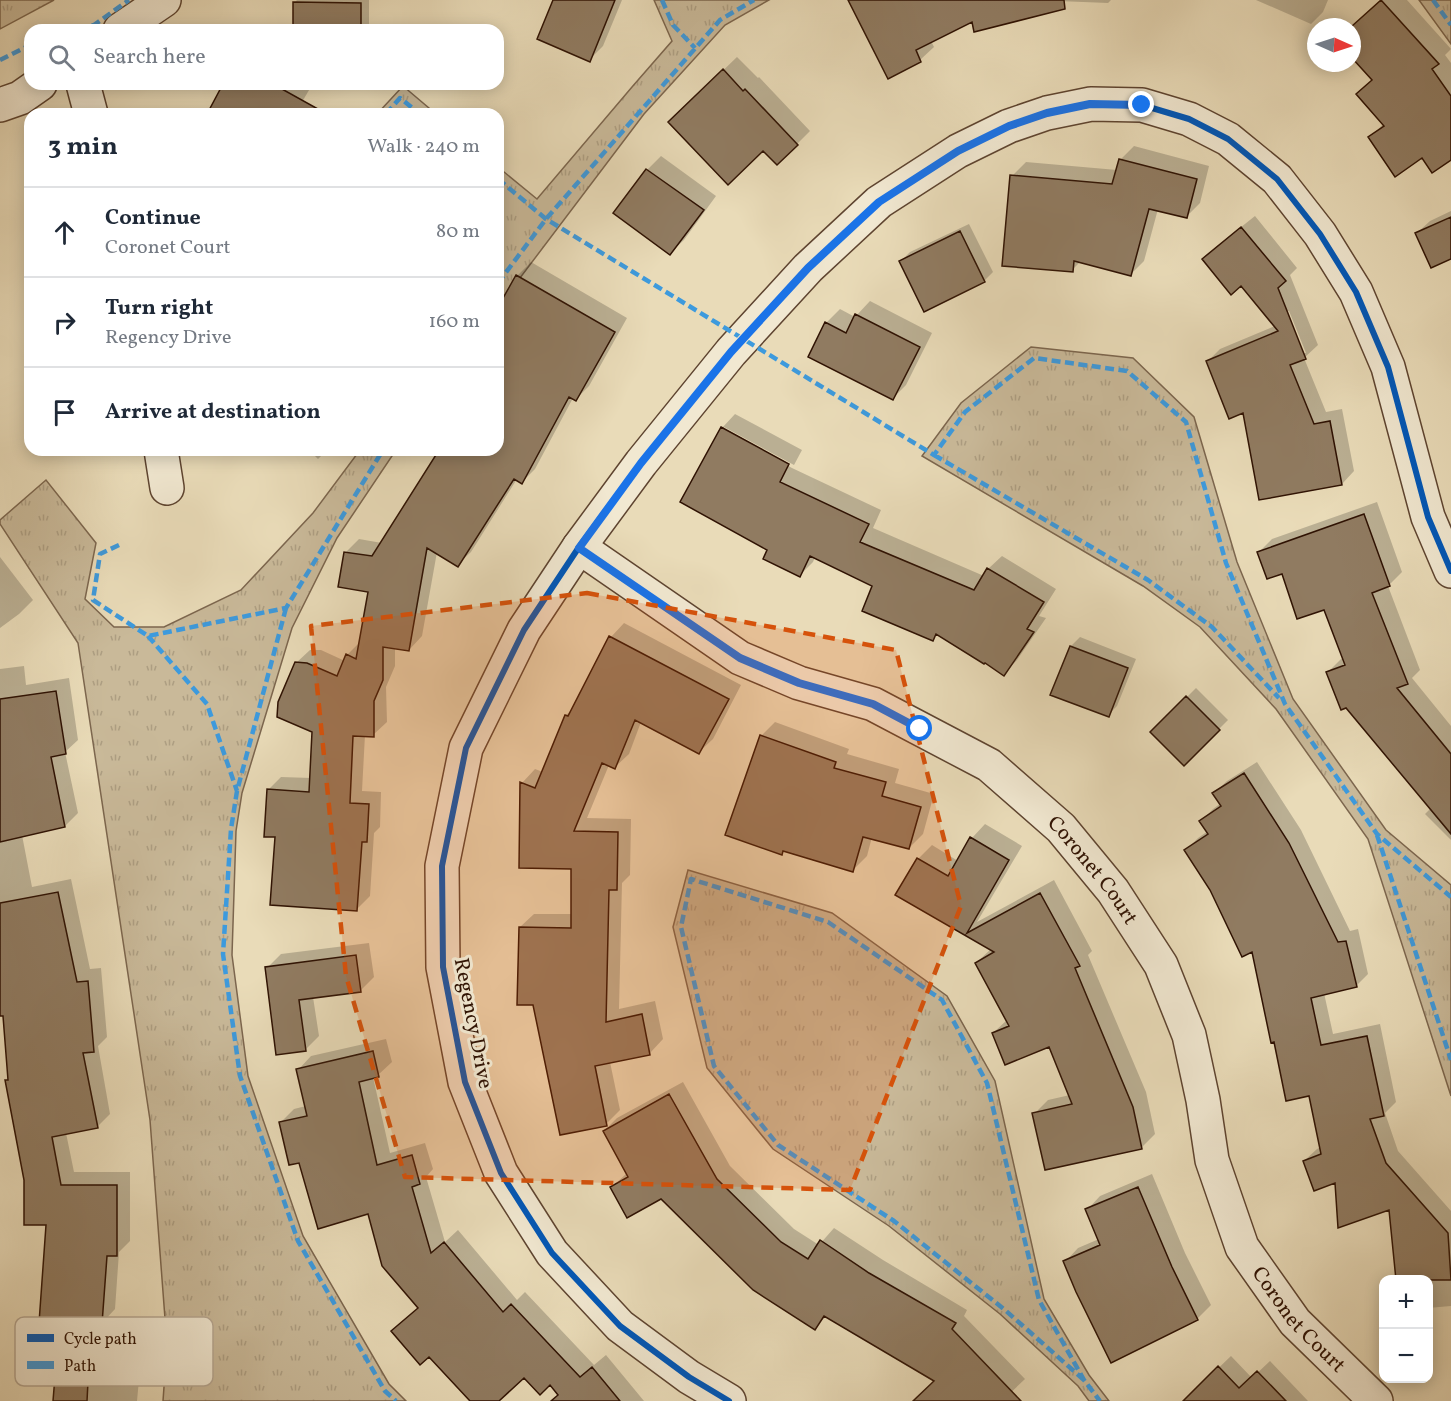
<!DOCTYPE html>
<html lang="en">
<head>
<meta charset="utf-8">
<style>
	:root { --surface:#fff; --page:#f2f2f3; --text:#1f2937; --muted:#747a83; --line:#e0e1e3 }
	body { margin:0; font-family:Vollkorn,serif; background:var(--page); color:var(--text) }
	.controls { position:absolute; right:18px; bottom:18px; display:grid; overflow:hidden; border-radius:12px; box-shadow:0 3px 15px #0003 }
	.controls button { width:54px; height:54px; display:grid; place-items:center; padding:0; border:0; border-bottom:2px solid var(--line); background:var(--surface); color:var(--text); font:30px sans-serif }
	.compass { position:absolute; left:1307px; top:18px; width:54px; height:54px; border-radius:50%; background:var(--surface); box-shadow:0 3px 15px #0003; rotate:93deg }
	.stop { position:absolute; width:18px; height:18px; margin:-14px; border:4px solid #1a73e8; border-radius:50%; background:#fff }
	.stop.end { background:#1a73e8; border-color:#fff; box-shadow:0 2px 6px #0008 }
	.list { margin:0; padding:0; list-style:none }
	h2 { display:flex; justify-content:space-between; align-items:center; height:78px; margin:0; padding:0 24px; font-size:26px }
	h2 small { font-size:20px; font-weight:400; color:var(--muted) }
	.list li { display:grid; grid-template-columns:39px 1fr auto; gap:18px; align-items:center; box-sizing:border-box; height:90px; padding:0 24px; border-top:2px solid var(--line) }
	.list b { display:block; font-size:22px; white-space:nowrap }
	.list p { margin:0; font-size:20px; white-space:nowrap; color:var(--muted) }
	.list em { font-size:20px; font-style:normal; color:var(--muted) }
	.icon { flex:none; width:33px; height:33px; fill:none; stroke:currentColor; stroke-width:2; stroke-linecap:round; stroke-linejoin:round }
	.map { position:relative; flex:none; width:1451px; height:1401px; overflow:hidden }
	.search { position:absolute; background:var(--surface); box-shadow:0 3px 15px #0003; left:24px; top:24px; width:480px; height:66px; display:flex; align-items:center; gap:15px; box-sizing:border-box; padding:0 21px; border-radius:18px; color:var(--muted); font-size:22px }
	.panel { position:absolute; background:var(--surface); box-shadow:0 3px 15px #0003; left:24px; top:108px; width:480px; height:348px; border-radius:18px }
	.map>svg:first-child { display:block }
	.park { fill:url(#park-tufts); stroke:#7c664e; stroke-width:1.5 }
	.shadow { fill:#0003; fill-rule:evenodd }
	.building { fill:#907b61; stroke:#2f1203; stroke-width:1.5 }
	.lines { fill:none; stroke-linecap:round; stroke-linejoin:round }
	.minor-casing { stroke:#5e4430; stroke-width:36 }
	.minor { stroke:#f1e8d1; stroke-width:33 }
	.quiet { stroke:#3d9add; stroke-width:4.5; stroke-dasharray:9 4.5; stroke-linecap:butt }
	.cycleway-casing { stroke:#f1e8d1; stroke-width:10 }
	.cycleway { stroke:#0057b8; stroke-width:6 }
	.route { stroke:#1a73e8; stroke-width:8 }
	.marked { fill:#d6520b; fill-opacity:0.2; stroke:#d6520b; stroke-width:4.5; stroke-dasharray:12 8; stroke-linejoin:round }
	.labels { text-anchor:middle; stroke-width:6; stroke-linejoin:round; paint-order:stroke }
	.street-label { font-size:21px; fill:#2f1203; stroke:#f1e8d1 }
	.key { fill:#f1e8d1; stroke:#b7a893; stroke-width:1.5 }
	.key-label { font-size:16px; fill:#2f1203 }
</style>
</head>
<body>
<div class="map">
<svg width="1451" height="1401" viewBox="0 0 1451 1401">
	<defs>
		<pattern id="park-tufts" width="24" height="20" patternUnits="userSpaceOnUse" patternTransform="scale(1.5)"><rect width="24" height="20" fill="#c9b999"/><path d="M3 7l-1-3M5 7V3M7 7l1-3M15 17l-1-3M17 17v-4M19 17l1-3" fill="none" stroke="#ad9e82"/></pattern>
	</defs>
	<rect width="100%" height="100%" fill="#e9dbb8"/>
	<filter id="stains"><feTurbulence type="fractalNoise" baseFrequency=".00333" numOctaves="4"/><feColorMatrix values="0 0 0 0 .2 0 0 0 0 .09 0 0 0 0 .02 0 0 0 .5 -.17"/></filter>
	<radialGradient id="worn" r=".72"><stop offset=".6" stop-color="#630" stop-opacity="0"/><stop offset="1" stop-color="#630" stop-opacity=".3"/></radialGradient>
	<path class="park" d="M0,0H54L0,29Z
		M654,0H769L725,25L644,114L498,307V167L537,199L632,87L672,41Z
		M1419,0H1451V44Z
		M403,86L436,114H377Z
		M1031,347L1133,358L1194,417L1237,562L1293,699L1386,830L1451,885V1096L1368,839L1276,709L1200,627L1143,586L922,456L961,403Z
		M360,450H396L337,538L292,628L242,793L236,831L232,955L248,1076L303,1236L389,1384L406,1401H163L167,1345L150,1120L78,643L0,524V520L46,480L96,543L85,599L114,627H164L241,590L313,513Z
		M688,870L832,913L947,996L995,1081L1044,1299L1089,1375L1109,1401H1089L1078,1386L1000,1314L889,1226L773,1149L707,1068L673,927Z"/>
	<path class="shadow" d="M297,0H369V30H294V3Z
		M555,0H622L603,46L589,60Z
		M850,0H1111L1108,3L1058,1L973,20L931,41L934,47L920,60L889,77Z
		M1256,0H1328L1323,12L1311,24Z
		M1381,0H1407L1451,49L1445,55L1451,63V158L1422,156L1370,138L1384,123L1373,79L1352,56V27Z
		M737,57L758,78L759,77L810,131L797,144L763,149L684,108Z
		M225,84H311L312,85L295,114H208Z
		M1134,146L1209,166L1200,203L1186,217L1158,209L1144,261L1130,275L1081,261L1072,270L1012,176L1026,162L1117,170L1120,160Z
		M661,156L716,196L684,240L670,253L615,213L647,170Z
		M1451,211V257L1417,233L1430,221Z
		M1255,216L1297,268L1290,275L1318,345L1304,358L1326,412L1342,409L1354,471L1342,484L1244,411L1208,361L1220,349L1275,326L1241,284L1204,259L1216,247ZM1289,311L1306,353H1302L1286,312Z
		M969,224L993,272L984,281L901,261L910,252Z
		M531,262L627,318L589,386L576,399L573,398L535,469L522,482L517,479L471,552L457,565L437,552L422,636L409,650L395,647V666L386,687L387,722L373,735H365L362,791L381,792L380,827L374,833L370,896L357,909L277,836L268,790L281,777L311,778L313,731L296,663L310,650H321L345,661L347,655L361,641L369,591L346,552L359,539L382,543L441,450H498V311L517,276Z
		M870,301L932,333L906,385L893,398L826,323L840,309L855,317Z
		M735,414L802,450L794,465L724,427V430L792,468L881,510L873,528L984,576L988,569L1002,556L1056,589L1039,616L1046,618L1017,660L1004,674L938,633L932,639L874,585L815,557L813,562L800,575L769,549L722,428Z
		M309,450H327L318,459Z
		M1377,502L1402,572L1388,586L1420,670L1412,678L1451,726V840L1425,814L1431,808L1328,672L1341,659L1344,658L1325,608L1259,552L1272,539Z
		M0,557L33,600L19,614L0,628Z
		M624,623L741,685L713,739L699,752L641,722L629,754L615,767L609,765L587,818L631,819L630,875L622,883L619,1009L655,1001L663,1039L650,1053L610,1062L620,1110L606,1124L520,927L534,914H572V868L522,783L535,769L543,772L566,715L574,708L611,637Z
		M1080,637L1136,659L1117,706L1108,715L1052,694L1071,646Z
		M24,666L26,685L69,678L78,740L65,752L78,813L65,826L22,835L32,887L71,879L90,969L101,968L107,1037L98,1046L110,1114L97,1127L66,1133L74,1172H130V1241L119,1252L115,1309L103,1322L100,1366L140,1369L137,1401H54L58,1350L47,1224L26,1180L6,1081L10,1077L5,1014H0V669Z
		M1196,688L1228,720L1184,764L1152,732Z
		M775,722L849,749L847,754L899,769L895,783L934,794L923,834L909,848L872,837L867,856L853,870L784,850L782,853L761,736Z
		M1257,762L1301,830L1350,931L1358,929L1368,974L1356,986L1324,993L1333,1034L1380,1024L1396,1102L1385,1113L1398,1151L1451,1211V1306L1428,1308V1280L1390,1208L1336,1181L1304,1161L1317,1149L1321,1147L1310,1094L1253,950L1211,889L1186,850L1198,838L1208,831L1201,821L1213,809L1221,803L1214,793L1227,781Z
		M985,824L1022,846L977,922L1054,880L1092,951L1088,955L1146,1092L1155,1134L1141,1148L1034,1114L1048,1100L1070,1095L1049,1045L993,1033L1007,1020L976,963L991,949L897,894L918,859L932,845L958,861L972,838Z
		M369,943L374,977L360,991L313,997L319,1036L305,1050L267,968L281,954Z
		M386,1039L392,1062L378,1075L373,1077L390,1153L425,1143L433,1169L426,1177L445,1242L458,1230L517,1300L525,1292L594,1365L606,1355L644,1401H565L550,1383L524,1375L497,1401H472L429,1355L393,1331L419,1307L369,1212L281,1122L294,1109L306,1106L298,1070L311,1056Z
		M683,1082L730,1166L794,1229L819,1245L834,1228L883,1260L967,1310L964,1316L1025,1379L1002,1401H922L936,1380L826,1316L815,1328L661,1198L612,1187L627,1173L604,1131L617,1118Z
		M1152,1174L1185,1253L1211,1305L1197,1319L1065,1262L1078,1248L1099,1239L1087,1210L1100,1196Z
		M1231,1356L1252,1378L1270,1361L1308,1401H1184Z"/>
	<path class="building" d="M553,0H615L590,62L537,39Z
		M848,0H1064L1065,9L974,32L972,22L916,50L921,62L888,79Z
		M1381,0L1439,64L1432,69L1451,96V160L1432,173L1422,158L1395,177L1368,137L1384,126L1356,94L1372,80L1352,58V26Z
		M293,2L361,3V30H293Z
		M723,69L743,91L745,89L798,145L777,165L763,151L728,185L668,122Z
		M223,84H273L327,114H207Z
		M1119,159L1197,179L1187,218L1149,209L1131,276L1074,261L1073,272L1002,266L1010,175L1112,184Z
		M646,169L704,210L670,255L613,213Z
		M1451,217V259L1431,268L1415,233Z
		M1241,227L1286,281L1278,288L1306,359L1290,365L1314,424L1330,421L1342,485L1259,500L1243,413L1229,419L1206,361L1278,331L1241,286L1231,295L1202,259Z
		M960,231L985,282L924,312L899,261Z
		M516,275L615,332L576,401L569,397L522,484L514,479L458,567L427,548L409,651L383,647V680L374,701V737L353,736L350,803L369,804L367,842H362L357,911L270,905L275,837H264L267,789L309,792L312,732L277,717L278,702L295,662L307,663L337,676L346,654L356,659L368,592L338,587L344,552L372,556L439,450H498V307Z
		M855,314L920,347L893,400L808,357L825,322L846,333Z
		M721,427L789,464L780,482L869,524L860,542L974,590L987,568L1044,602L1027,629L1034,632L1004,676L985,663L984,664L936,634L933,641L862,611L872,586L810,556L800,577L763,559L767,550L680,502Z
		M1364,514L1390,586L1372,593L1408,684L1397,688L1451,754V834L1346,708L1341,710L1326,672L1345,665L1324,610L1297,619L1282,574L1267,579L1257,552Z
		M609,636L729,699L699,754L635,720L615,769L602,763L574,831L618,832L617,890H609L606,1022L642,1014L650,1055L595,1066L607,1126L560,1135L533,1005H517L519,927L571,928V869L519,868L520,782L535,788L565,715L568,716Z
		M1070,646L1128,668L1109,717L1050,695Z
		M56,691L66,754L51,757L65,827L0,842V699Z
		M1186,696L1220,730L1184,766L1150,732Z
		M760,735L836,762L834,768L886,782L882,796L921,807L909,849L863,837L853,872L783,851L782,855L725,835Z
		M1244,773L1289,843L1338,942L1346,941L1357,987L1311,998L1321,1045L1367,1036L1384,1116L1370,1119L1386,1163L1448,1233L1451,1280H1396L1389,1210L1338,1228L1335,1183L1314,1191L1303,1161L1321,1154L1309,1096L1286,1101L1274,1042L1271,1043L1252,952L1242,957L1210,890L1184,850L1208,834L1199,821L1221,806L1212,793Z
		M970,837L1009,860L967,933L1040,893L1080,966L1075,968L1133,1107L1142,1149L1045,1170L1032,1113L1072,1104L1049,1047L1005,1065L992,1033L1009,1026L975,963L994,952L895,895L917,858L948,876Z
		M58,892L77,982L88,981L94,1052L83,1053L98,1128L52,1137L61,1185H117V1256H107L102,1324L91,1323L87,1401H53L57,1352L37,1351L46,1225H24V1180L5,1080H8L3,1016H0V903Z
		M356,955L361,992L299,1000L306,1051L276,1055L265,967Z
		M373,1051L379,1077L359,1082L377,1165L412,1155L420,1184L412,1187L431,1253L444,1242L503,1312L511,1304L580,1377L592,1367L620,1401H551L558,1395L550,1385L540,1395L524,1378L499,1401H470L429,1357L420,1365L391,1331L418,1308L382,1266L368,1214L318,1229L299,1163L289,1165L279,1122L307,1116L296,1069Z
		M669,1094L717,1179L781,1242L808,1259L820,1240L869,1273L956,1323L952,1329L1021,1401H913L934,1381L824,1316L815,1330L753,1290L661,1199L627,1218L610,1187L628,1177L603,1131Z
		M1138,1187L1172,1267L1198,1320L1111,1363L1076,1292L1063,1261L1100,1245L1085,1209Z
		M1218,1366L1239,1388L1257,1371L1286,1401H1183Z"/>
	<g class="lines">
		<defs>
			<g id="minor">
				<path d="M120,30L164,0"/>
				<path d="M83,84L91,114"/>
				<path d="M0,105L20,98L40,84"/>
				<path d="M161,450L167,488"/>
				<path id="s1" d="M579,547L740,658L799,683L873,704L989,765L1061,828L1113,891L1161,965L1189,1035L1203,1100L1212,1160L1242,1247L1295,1322L1376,1401"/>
				<path d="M729,1401L689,1377L620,1326L552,1253L501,1173L465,1082L443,967L442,866L466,748L524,630L579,547L641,463L731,352L808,268L879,202L958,151L1009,126L1047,113L1091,104L1142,105L1189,119L1228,139L1277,179L1320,234L1356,292L1388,367L1428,517L1451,571"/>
			</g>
		</defs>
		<use href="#minor" class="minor-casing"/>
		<use href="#minor" class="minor"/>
		<path class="quiet" d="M662,0L673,25L695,48
			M1433,0L1451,25
			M79,30L94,25L129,0
			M0,60L30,45
			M386,114L400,98L420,114
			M498,179L546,219L934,455L965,412L1034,358L1127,371L1186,422L1226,563L1285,704L1377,834L1451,897
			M498,283L546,219L720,20L754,0
			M934,455L1148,580L1212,627L1279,698
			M119,545L100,554L93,600L148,636L286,608L383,450
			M286,608L237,791L231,829L223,954L240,1076L298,1241L385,1391L396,1401
			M148,636L207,704L237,791
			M1377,835L1451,1060
			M1084,1380L1005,1310L894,1221L778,1145L714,1066L681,927L691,879L828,922L942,1000L987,1083L1039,1300L1084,1380L1100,1401"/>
		<defs>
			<path id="cycleway" d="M729,1401L689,1377L620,1326L552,1253L501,1173L465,1082L443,967L442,866L466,748L524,630L579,547L641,463L731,352L808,268L879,202L958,151L1009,126L1047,113L1091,104L1142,105L1189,119L1228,139L1277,179L1320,234L1356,292L1388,367L1428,517L1451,571"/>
		</defs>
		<use href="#cycleway" class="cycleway-casing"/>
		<use href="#cycleway" class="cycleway"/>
	</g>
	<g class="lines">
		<path class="route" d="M920,729L873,704L799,683L740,658L579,548L641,463L731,352L808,268L879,202L958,151L1009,126L1047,113L1090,104L1142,105"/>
	</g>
	<path class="marked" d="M587,593L896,650L961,906L850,1190L405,1177L346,976L311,626Z"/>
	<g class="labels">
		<g class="street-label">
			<text dy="7" stroke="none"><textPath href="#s1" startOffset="616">Coronet Court</textPath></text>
			<text transform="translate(474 1023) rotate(79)" y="7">Regency Drive</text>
			<text dy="7" stroke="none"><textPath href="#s1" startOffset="1120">Coronet Court</textPath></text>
		</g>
	</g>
	<rect x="15" y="1317" width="198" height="69" rx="9" class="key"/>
	<rect x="27" y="1334" width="27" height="8" fill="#0057b8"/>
	<rect x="27" y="1361" width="27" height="8" fill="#3d9add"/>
	<g class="key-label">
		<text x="64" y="1344">Cycle path</text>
		<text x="64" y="1371">Path</text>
	</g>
	<rect width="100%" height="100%" filter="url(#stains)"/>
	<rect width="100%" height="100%" fill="url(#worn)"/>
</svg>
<div class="controls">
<button>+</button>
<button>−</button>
</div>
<svg class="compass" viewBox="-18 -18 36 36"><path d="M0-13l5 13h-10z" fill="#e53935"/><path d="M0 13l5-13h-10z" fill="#747a83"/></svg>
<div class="stop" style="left:920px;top:729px"></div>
<div class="stop end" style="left:1142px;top:105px"></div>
<div class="search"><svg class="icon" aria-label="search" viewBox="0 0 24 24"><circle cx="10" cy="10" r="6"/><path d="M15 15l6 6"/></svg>Search here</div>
<section class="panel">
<h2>3 min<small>Walk · 240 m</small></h2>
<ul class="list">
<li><svg class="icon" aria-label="ahead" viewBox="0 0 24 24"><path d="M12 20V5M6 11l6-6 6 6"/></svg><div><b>Continue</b><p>Coronet Court</p></div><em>80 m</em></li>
<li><svg class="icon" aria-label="right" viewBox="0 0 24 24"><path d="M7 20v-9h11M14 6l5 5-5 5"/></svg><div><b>Turn right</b><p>Regency Drive</p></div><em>160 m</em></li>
<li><svg class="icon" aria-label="arrive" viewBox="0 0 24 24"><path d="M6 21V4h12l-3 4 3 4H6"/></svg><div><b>Arrive at destination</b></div></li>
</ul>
</section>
</div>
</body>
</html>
